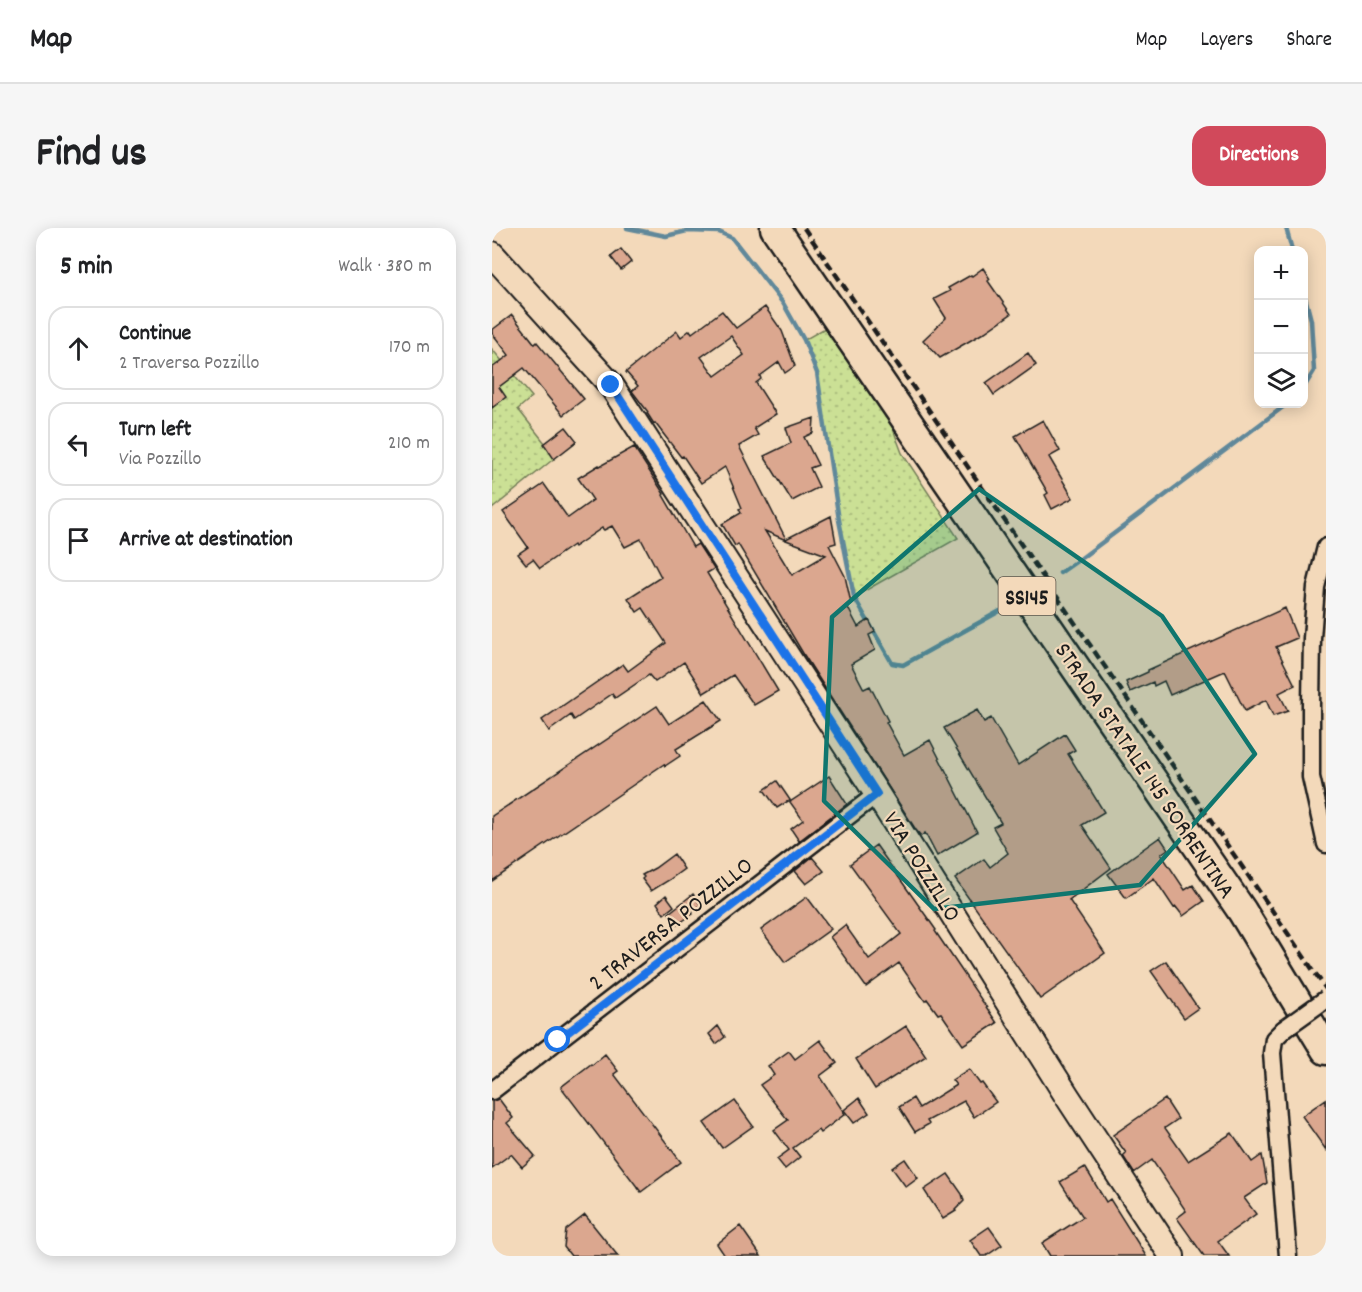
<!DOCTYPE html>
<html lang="en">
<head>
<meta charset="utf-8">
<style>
	:root { --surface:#fff; --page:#f6f6f6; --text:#202124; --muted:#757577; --line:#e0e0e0; --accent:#d1495b }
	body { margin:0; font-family:Dekko,sans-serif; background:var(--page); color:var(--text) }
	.controls { position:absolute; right:18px; top:18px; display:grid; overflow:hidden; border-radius:12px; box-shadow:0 3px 15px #0003 }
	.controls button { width:54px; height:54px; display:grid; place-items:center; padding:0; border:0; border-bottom:2px solid var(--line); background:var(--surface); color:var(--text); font:30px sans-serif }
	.stop { position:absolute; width:18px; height:18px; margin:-14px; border:4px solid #1a73e8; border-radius:50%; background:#fff }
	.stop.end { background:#1a73e8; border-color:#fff; box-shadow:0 2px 6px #0008 }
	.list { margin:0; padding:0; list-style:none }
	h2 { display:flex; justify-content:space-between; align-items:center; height:78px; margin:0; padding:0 24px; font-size:26px }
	h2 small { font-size:20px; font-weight:400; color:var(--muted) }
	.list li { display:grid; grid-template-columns:39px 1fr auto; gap:18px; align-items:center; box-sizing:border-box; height:84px; margin:0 12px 12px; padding:0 12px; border:2px solid var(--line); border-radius:18px }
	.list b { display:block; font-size:22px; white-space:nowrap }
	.list p { margin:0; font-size:20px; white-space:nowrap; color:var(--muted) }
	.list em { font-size:20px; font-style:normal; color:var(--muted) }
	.icon { flex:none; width:33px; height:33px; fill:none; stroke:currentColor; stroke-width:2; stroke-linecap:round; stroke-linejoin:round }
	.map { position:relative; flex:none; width:834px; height:1028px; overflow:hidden; border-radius:18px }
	header { display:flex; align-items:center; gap:36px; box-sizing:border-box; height:84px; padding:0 30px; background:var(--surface); border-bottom:2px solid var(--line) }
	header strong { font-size:28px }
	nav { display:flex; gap:33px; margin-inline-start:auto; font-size:21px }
	.intro { display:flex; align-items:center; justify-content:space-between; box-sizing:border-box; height:144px; padding:0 36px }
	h1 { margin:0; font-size:42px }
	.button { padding:15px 27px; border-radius:18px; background:var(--accent); color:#fff; font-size:21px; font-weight:700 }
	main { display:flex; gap:36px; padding:0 36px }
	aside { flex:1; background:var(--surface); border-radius:18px; box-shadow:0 3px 15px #0003 }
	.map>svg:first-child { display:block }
	.grass { fill:url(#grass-dots); stroke:#747e58; stroke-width:1.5 }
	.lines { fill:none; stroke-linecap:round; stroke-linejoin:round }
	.stream { stroke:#60889a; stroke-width:4.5 }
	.building { fill:#dba78f; stroke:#1c1c1c; stroke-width:1.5; fill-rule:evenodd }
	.minor-casing { stroke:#1c1c1c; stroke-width:21 }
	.secondary-casing { stroke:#1c1c1c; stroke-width:28 }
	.trunk-casing { stroke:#1c1c1c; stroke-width:33 }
	.minor { stroke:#f3d9ba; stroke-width:16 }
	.secondary { stroke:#f3d9ba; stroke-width:24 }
	.trunk { stroke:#f3d9ba; stroke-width:28 }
	.rail { stroke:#1c1c1c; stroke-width:4.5; stroke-dasharray:9 4.5; stroke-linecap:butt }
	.minor-bridge-casing { stroke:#1c1c1c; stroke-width:21; stroke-linecap:butt }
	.minor-bridge { stroke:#f3d9ba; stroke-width:16 }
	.route { stroke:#1a73e8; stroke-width:8 }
	.marked { fill:#0f766e; fill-opacity:0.2; stroke:#0f766e; stroke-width:4.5; stroke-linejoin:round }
	.labels { text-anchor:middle; stroke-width:4.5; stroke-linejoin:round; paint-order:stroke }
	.shield { fill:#f3d9ba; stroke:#5c554b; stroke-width:1.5 }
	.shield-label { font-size:22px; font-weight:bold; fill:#1c1c1c }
	.street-label { font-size:24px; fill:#1c1c1c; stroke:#f3d9ba }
</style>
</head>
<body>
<header>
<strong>Map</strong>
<nav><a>Map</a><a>Layers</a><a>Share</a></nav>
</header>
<div class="intro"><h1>Find us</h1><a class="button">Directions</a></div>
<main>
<aside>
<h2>5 min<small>Walk · 380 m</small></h2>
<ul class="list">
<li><svg class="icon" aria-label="ahead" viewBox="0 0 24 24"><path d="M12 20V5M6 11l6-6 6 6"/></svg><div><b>Continue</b><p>2 Traversa Pozzillo</p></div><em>170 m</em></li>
<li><svg class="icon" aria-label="left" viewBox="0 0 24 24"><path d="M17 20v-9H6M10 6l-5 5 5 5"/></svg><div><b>Turn left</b><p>Via Pozzillo</p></div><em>210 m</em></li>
<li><svg class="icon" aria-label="arrive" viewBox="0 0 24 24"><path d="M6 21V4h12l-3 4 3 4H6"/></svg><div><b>Arrive at destination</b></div></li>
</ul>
</aside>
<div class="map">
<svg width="834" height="1028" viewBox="0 0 834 1028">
	<defs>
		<pattern id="grass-dots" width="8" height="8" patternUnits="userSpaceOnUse" patternTransform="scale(1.5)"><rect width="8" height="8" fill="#cbe095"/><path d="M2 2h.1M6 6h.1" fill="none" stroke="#aec080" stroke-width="1.8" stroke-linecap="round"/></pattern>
	</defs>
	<rect width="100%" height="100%" fill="#f3d9ba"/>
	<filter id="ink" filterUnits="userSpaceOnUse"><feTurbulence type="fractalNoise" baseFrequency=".0167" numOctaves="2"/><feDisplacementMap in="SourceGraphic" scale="12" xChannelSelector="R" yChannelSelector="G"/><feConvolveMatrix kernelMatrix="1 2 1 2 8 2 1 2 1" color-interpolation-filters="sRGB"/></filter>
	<g filter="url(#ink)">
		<path class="grass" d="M333,100L397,190L410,225L466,310L362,369L347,292L325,145L312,112Z
			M0,121L40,169L26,181L64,229L0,281Z"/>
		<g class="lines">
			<path class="stream" d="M135,0L174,8L195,3L227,4L240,10L291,75L312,112L325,145L347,292L362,369L400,435L411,437L508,383
				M794,0L800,22
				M812,65L819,92L822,143L812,159
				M568,345L588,331L795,176"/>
		</g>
		<path class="building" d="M129,21L139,34L129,42L119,29Z
			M491,40L498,51L496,53L519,86L493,104L448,130L431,112L454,90L442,71L458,63L456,60L479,47L480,48Z
			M273,79L290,103L303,138L293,145L287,134L268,148L269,151L264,155L284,186L262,200L266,207L247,218L294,311L339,288L344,315L337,317L353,348L359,375L355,378L366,399L377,392L383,404L377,407L383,422L359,436L372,461L378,458L396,493L394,494L412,527L438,512L485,604L445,628L433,605L429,608L424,602L312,427L246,316L243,318L230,296L249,285L247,281L250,280L233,239L209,255L191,228L189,229L163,195L162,196L155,185L156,184L140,163L146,158L134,144L185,103L189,109L198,102L200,105L230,83L244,100ZM239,108L252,127L223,148L209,129ZM273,303L294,312L334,327L300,347Z
			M20,87L43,116L45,114L92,171L71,187L32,140L7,159L14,169L0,180V140L17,127L0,105V102Z
			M536,125L544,137L502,167L494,155Z
			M322,190L321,205L312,209L326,237L318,240L327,259L300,273L272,228L299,215L294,200Z
			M551,192L568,223L557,229L581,270L560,281L553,267L556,265L523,208Z
			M74,199L85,213L62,231L52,216Z
			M142,219L172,266L171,267L201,319L206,316L222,341L215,345L286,463L262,477L241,447L212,465L192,434L163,454L157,447L123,470L120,466L82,492L79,487L57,503L50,492L131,436L136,443L174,415L151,380L145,384L136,370L169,349L149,311L133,319L120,298L112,302L110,300L82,319L81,317L48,340L41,331L34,336L26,326L36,319L11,284L52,256L76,290L101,272L86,250L107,237L108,238Z
			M793,380L805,410L784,419L803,457L787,465L796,483L781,488L774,472L753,483L733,443L678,467L672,453L662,458L661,454L638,464L634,454L656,444V442Z
			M214,472L229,493L184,521L188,528L173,538L172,536L0,653V588L165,478L177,496Z
			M485,482L492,494L499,490L526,537L573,506L583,522L576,526L612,584L590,597L619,640L577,672L613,725L548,771L463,651L492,631L498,639L516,625L501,599L509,595L452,500Z
			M337,548L355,576L307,613L299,601L311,592L298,574Z
			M285,553L298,572L285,580L272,562Z
			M668,609L676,621L669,626L693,662L701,657L712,673L691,688L684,679L682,680L662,650L634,670L616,646Z
			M384,617L444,702L443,703L505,795L471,817L449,785L446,786L435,771L433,773L407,735L374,759L338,709L353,697L377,731L409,706L358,636Z
			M182,626L192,641L177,652L159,663L150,651L152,649L150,647L163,640Z
			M320,629L332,643L314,656L303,643Z
			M201,666L209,677L199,684L201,686L186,696L177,685Z
			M174,667L182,678L172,686L165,675Z
			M315,669L339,701L293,734L269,702Z
			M674,733L706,780L692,790L659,743Z
			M226,798L233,809L224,816L217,806Z
			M414,798L434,828L383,861L364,831Z
			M328,812L345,835L328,848L353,886L328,905L326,902L301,920L308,929L293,941L285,931L297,922L282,902L296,892L268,857L282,847L276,838L297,823L303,831Z
			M113,826L126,843L122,846L189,934L149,964L69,859L99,836L100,837Z
			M477,841L488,856L490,855L504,874L482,889L472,873L435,893L437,896L423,904L407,879L421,870L427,880L464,857L460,852Z
			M367,870L377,885L362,895L352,882Z
			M7,871L21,890L15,895L43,928L30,939L19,926L0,940V873Z
			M673,871L686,891L673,900L696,933L740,905L760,934L770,927L775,955L752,970L764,986L726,1013L737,1028H712L685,990L694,983L660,932L642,945L631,928L634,925L621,907Z
			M834,871V922L810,888Z
			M243,873L261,898L230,920L212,895Z
			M413,931L426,950L414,959L400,940Z
			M593,939L614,974L618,971L654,1028H558L550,1015L591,989L568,954Z
			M456,946L470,966L472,973L463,982L464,983L451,991L432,962Z
			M93,987L126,1028H79L72,1019L74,1002Z
			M248,998L253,1005L269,1028H233L225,1016Z
			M497,999L510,1017L494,1028H489L478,1012Z"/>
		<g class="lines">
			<defs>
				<path id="minor" d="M834,319L824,359L820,410L819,477V549L834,616
					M792,801L782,811L780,825L796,1028
					M0,863L385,566"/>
				<path id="secondary" d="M0,26L119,157L385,566L575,868L680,1028"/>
				<path id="trunk" d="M283,0L750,683L834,822"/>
			</defs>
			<use href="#minor" class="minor-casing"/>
			<use href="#secondary" class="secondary-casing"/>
			<use href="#trunk" class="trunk-casing"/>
			<use href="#minor" class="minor"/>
			<use href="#secondary" class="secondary"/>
			<use href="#trunk" class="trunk"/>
			<path class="rail" d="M312,0L834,761"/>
			<defs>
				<path id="minor-bridge" d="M792,801L834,771"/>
			</defs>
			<use href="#minor-bridge" class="minor-bridge-casing"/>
			<use href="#minor-bridge" class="minor-bridge"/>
		</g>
	</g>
	<g class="lines" filter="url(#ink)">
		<path class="route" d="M66,812L385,566L119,157"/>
	</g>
	<path class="marked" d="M487,261L670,388L763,526L648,657L442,681L332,573L340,389Z"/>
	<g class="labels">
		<rect class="shield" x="506.5" y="349" width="57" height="38" rx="4.5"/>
		<g class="shield-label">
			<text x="535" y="376">SS145</text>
		</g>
		<g class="street-label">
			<text transform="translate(654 542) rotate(56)" y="8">STRADA STATALE 145 SORRENTINA</text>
			<text transform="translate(431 638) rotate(58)" y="8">VIA POZZILLO</text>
			<text transform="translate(178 695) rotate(-38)" y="8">2 TRAVERSA POZZILLO</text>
		</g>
	</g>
</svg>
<div class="controls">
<button>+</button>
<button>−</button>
<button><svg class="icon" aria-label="layers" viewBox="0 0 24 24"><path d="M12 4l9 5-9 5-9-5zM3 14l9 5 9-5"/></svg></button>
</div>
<div class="stop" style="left:66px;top:812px"></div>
<div class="stop end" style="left:119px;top:157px"></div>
</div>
</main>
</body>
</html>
